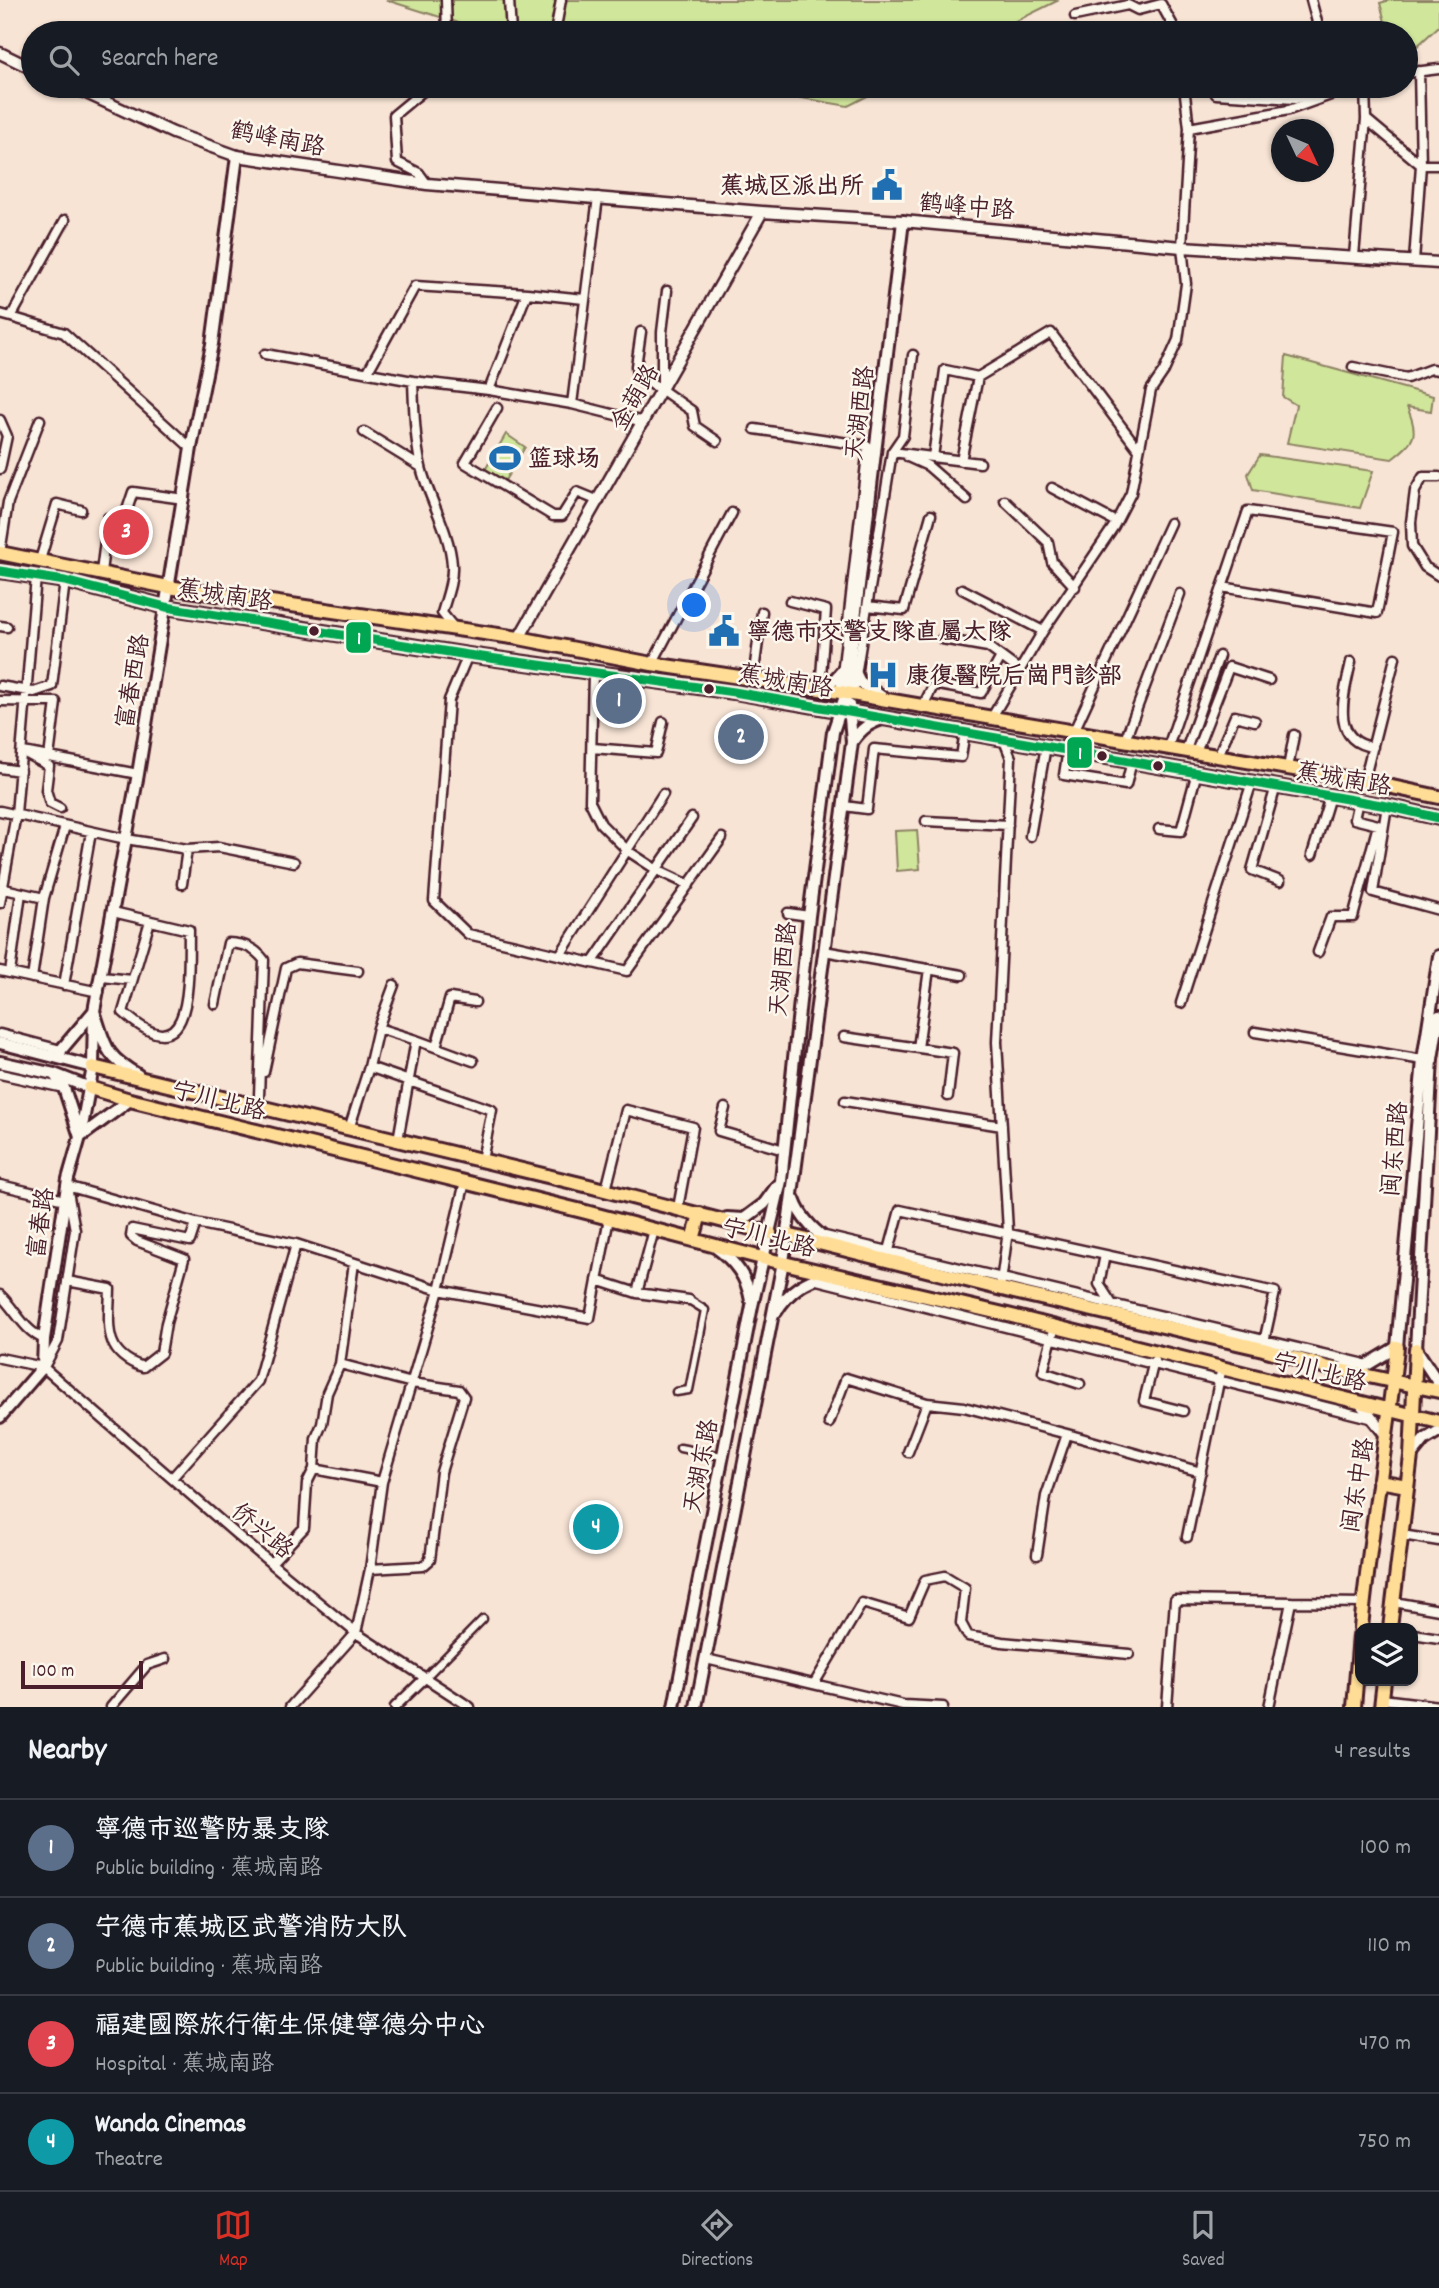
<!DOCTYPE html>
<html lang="en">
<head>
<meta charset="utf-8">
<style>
	:root { --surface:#171b24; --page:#20242c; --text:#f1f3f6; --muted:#9ea1a6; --line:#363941; --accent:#d93025 }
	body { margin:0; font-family:Dekko,"LXGW WenKai TC",sans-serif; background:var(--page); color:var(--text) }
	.controls { position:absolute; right:21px; bottom:21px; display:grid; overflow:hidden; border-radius:14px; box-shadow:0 2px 5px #0004 }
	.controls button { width:63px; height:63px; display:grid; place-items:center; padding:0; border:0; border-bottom:2px solid var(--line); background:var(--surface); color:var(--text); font:35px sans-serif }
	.compass { position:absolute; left:1271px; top:119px; width:63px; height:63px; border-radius:50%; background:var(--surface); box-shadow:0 2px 5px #0004; rotate:134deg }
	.scale { position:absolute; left:21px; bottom:18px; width:122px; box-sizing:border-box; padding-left:7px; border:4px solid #4a1f2b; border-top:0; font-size:19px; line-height:24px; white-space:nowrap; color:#4a1f2b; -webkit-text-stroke:5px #fbf7ec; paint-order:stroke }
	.you { position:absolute; left:695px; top:606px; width:24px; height:24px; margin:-18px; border:5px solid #fff; border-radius:50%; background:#1a73e8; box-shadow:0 0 0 10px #1a73e833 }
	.badge { display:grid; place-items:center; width:46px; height:46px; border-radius:50%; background:var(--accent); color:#fff; font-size:23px; font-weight:700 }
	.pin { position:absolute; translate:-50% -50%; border:4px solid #fff; box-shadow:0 2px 7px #0006 }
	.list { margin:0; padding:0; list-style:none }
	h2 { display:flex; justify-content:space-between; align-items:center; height:91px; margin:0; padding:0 28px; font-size:30px }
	h2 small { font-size:23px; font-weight:400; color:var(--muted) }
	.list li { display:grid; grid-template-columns:46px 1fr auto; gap:21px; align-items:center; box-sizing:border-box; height:98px; padding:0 28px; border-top:2px solid var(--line) }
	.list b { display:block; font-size:26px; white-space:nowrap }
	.list p { margin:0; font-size:23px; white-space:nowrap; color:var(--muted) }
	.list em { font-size:23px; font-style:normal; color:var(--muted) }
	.icon { flex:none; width:38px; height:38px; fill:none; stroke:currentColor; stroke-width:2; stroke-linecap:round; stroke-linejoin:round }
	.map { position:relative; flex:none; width:1439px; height:1707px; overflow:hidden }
	.search { position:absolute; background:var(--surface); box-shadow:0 2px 5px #0004; left:21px; right:21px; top:21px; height:77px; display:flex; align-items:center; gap:18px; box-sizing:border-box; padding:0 24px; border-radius:38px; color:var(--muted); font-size:26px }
	.sheet { height:483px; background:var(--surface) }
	nav { display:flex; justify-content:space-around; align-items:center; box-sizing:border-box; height:98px; border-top:2px solid var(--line); background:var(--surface); font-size:19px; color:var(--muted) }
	nav a { display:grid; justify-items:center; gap:4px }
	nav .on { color:var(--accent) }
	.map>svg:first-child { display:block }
	.green { fill:#d0e69b; stroke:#8d8263; stroke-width:2 }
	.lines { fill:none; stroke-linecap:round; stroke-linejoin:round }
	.pedestrian-casing { stroke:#4a1f2b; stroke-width:11 }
	.minor-casing { stroke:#4a1f2b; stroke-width:13 }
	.tertiary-casing { stroke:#4a1f2b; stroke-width:15 }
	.secondary-casing { stroke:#4a1f2b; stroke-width:16 }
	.primary-casing { stroke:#4a1f2b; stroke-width:18 }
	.trunk-casing { stroke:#4a1f2b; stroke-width:18 }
	.pedestrian { stroke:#fbf7ec; stroke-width:6 }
	.minor { stroke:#fbf7ec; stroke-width:8 }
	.tertiary { stroke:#fbf7ec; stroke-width:10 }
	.secondary { stroke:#fbf7ec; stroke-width:10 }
	.primary { stroke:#ffdd96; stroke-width:12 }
	.trunk { stroke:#ffdd96; stroke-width:12 }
	.bus-1-casing { stroke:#fbf7ec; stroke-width:14 }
	.bus-1 { stroke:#00a651; stroke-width:9 }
	.bus-dot { fill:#4a1f2b; stroke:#fbf7ec; stroke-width:2.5 }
	.labels { text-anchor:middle; stroke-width:5; stroke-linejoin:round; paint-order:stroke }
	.street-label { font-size:24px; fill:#4a1f2b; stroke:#fbf7ec }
	.poi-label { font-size:24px; font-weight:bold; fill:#4a1f2b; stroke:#fbf7ec; text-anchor:start }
	.line-badge { stroke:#fbf7ec; stroke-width:2.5 }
	.badge-label { font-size:19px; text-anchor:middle; font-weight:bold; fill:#fff }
</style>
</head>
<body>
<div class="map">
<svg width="1439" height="1707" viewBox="0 0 1439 1707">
	<rect width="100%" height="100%" fill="#f7e4d5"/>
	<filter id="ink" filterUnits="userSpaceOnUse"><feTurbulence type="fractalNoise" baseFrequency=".0143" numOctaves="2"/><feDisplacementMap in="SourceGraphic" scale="14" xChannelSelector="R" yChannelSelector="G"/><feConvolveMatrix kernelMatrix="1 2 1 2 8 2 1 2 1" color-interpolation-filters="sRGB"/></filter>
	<g filter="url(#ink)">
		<path class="green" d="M386,0H1059L992,33H491Z
			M1390,0H1439V26L1415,48L1406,51V33H1388L1380,3Z
			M730,86H887L848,106Z
			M1286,356L1433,396L1431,411L1407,407C1419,434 1416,441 1392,459L1287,443L1296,405L1283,397Z
			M506,434L525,447L504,482L485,470Z
			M1260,455L1373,471L1360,508L1253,490L1248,474Z
			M917,830L920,869L897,871L895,831Z"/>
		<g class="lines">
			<defs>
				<path id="pedestrian" d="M676,1392L689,1390L705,1310L689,1300
					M680,1448L722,1456
					M426,1677L483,1619"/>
				<path id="minor" d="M446,0L447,33
					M509,0L511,33
					M1311,0L1317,22L1313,33
					M1075,16L1128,5L1138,10L1161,4L1177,33
					M555,33L561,0
					M1406,73L1439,69
					M1292,86L1295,99
					M1365,86L1366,119L1421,165H1439
					M1216,94L1295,99L1344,86
					M1189,128L1289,110L1356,86
					M427,184L419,173L397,162L394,115L429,86
					M1354,256L1366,119
					M1414,261L1421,165L1419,71
					M0,314L11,317L65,220
					M11,317L64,333L191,448
					M641,332L636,366L637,376L662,390V332L667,291
					M265,354L413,381L489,390L572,404L644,422
					M1353,367L1407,378L1431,369L1439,370
					M367,373L415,286L527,293
					M978,377L1051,333L1139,450
					M413,381C414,409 415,440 421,467C429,500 450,531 452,565C453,582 446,598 442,613L455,629
					M489,390L527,293L584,299
					M662,390L692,411L695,426L717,441
					M572,404L598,197
					M497,408L465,463L553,516H562L577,492L599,501
					M0,420L7,436L0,469
					M755,429L868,446L840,692
					M364,432L421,467
					M892,452L903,436L913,355
					M908,457L928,466L967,500
					M933,457L945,370L978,377L961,461
					M1439,477H1423L1415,491L1411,522L1412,546L1425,567L1439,576
					M1052,488L1116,522
					M1005,501L1048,542L1052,562L1075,587
					M0,553L8,502L40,420
					M40,560L57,504L81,510
					M101,572L108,518L125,516L133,492L184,499
					M962,589L1043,631
					M790,601L826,610L820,689
					M867,606L904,610L931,515
					M0,626L7,627
					M942,639L988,647L1019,670
					M468,655L449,700L434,901L468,934L627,971L722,838
					M1351,662C1345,691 1328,741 1373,747
					M652,664L732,513
					M593,674L590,802L601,824L628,851L657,870L689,885
					M753,679L762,612
					M0,686L34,692L52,686L65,581
					M853,694L892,452L980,463
					M0,701L56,702L49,757
					M923,706L934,684L981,693L1001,657
					M992,717L1043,631L1114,526L1131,493L1151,390L1164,371L1178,340L1186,284L1182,247L1189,128L1184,86
					M1074,731L1170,523
					M1125,740L1180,594
					M1168,747L1248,511L1393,532L1377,613L1222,587
					M592,748L656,753L663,722
					M1068,749L1064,775L1126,785L1132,761
					M1186,750L1219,656
					M1196,752L1229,667L1269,680
					M1218,756L1235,716L1255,721
					M0,768L20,771
					M1288,768L1294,735
					M1364,781L1395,658
					M1276,786L1252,870L1280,881
					M844,806L867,809L874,749L961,757L965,731
					M1387,806L1373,892L1439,910
					M60,808L50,803L46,790L49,766L23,752L138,774
					M0,811L126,839L187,849L219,847L294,862
					M926,821L1008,825
					M1159,829L1181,831L1197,772
					M1030,836L1046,746
					M1312,855L1330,796
					M182,884L187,849
					M0,888L44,898
					M0,903L16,814L36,577
					M113,912L189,930C188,975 196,1079 123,1012L150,921
					M788,913L809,916
					M824,951L962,975
					M1318,952L1331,917H1353L1378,825L1354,819L1358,801
					M560,955L663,794
					M592,963L692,818
					M0,971L99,992
					M10,973L21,893
					M102,977L132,980
					M32,978L44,898L65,826
					M64,985L91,832
					M1181,1003L1252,782
					M215,1004L228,943C244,944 254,947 264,960L259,1096
					M378,1028L394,985
					M1255,1032L1423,1060
					M0,1034L61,1050
					M844,1037L953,1053L948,1096
					M416,1040L473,1061
					M436,1047L450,998L475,1002
					M918,1048L929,969
					M369,1067L378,1028L416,1040L398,1140
					M264,1072L286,968L297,963L358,971
					M0,1074L64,1088
					M845,1101L1002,1126
					M725,1108L719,1131L784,1150
					M349,1129L369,1067L492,1110L482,1160
					M0,1185L65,1200
					M606,1190L626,1110L693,1127L678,1208
					M825,1236L1361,1363
					M888,1254L900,1210L1275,1292L1264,1342
					M1105,1255L1099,1284L1112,1304
					M813,1279L1374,1419
					M597,1280L637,1293L689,1300
					M67,1281L110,1289C109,1326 102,1353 143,1367L161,1353L166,1323L184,1259L137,1241L131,1236L132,1229L190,1241L196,1223
					M1001,1282L1008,1231L997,1042L1011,758L1003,738
					M637,1293L654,1230
					M0,1295C16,1310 23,1330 44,1339
					M1055,1326L1043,1372L1080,1384
					M0,1358L43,1367L243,1540L356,1633L470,1707
					M1154,1361L1144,1401L1183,1411
					M340,1364L412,1383L459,1390L464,1397L441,1472L430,1560L423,1566L370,1569
					M45,1365L58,1341L75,1230L67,1186L196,1223L296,1244L439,1290L590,1318L609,1218
					M829,1423L846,1378L927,1403
					M908,1452L927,1403L964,1407L1067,1434
					M314,1469L382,1482
					M172,1478L258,1381L296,1244
					M1402,1535L1439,1541
					M1187,1537L1222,1367
					M1037,1555L1046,1496L1067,1434L1201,1472
					M271,1563L304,1528L307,1483L314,1469L316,1438L322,1424L327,1393L340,1364L354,1263
					M1291,1602L1363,1603
					M1394,1602L1439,1610
					M1413,1634L1439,1638
					M706,1659L903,1705L943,1707
					M814,1684L862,1603L909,1617L925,1580L945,1576L965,1588L961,1623L968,1636L1002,1642L1129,1654
					M1382,1699L1439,1706
					M111,1707L147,1665L165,1659
					M290,1707L356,1633L370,1569L382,1482L439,1290L465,1182
					M395,1707L426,1677
					M1167,1707L1175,1600L1291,1602L1269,1707"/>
				<path id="tertiary" d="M0,53L33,69
					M71,86L173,133L237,156L427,184L762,212L903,221L1182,247L1439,263
					M519,638L762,212"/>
				<path id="secondary" d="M850,662L860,682L882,697
					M820,689L834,680L850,662
					M852,742C862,728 869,723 885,718
					M1439,1016L1432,1059L1416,1349L1439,1384
					M0,1043L93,1067
					M60,1057L61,1050L94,1011C106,1047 104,1055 138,1075
					M0,1062L54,1074L90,1088
					M54,1074L64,1088L80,1137L130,1100
					M794,1199C801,1220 817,1233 835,1246
					M727,1218L744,1219L764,1204L777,1186
					M715,1247C735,1261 747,1277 751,1301
					M776,1312C789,1290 805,1281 829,1274
					M1340,1368L1367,1365L1397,1347L1423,1060L1439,956
					M1360,1403L1386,1435
					M0,1417L43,1367L44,1339L68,1179L80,1137L93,1067L94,1011L138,774L191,448L212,344L237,156
					M1411,1456L1424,1440L1439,1431
					M674,1707L752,1306L781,1181L809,916L833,732L846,693L903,221
					M696,1707L783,1262L852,742L849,705"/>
				<path id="primary" d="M93,1067L589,1186L770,1233
					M90,1088L130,1100L582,1211L762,1258L1008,1315L1439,1422
					M787,1235L1014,1292L1263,1349L1326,1367L1439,1391
					M693,1240L700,1214
					M1379,1481L1407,1486
					M1361,1628C1370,1534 1387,1441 1397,1347
					M1390,1628L1411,1456L1416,1349
					M1354,1707L1360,1636
					M1381,1707L1384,1681"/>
				<path id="trunk" d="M0,553L168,587L519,638L652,664L840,692L1364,781L1439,797
					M0,571L65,581L166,607L468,655L734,692L1387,806L1439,818"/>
			</defs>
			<use href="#pedestrian" class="pedestrian-casing"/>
			<use href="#minor" class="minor-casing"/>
			<use href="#tertiary" class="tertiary-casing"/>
			<use href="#secondary" class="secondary-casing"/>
			<use href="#primary" class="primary-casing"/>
			<use href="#trunk" class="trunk-casing"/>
			<use href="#pedestrian" class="pedestrian"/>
			<use href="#minor" class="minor"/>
			<use href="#tertiary" class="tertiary"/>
			<use href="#secondary" class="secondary"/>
			<use href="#primary" class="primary"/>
			<use href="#trunk" class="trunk"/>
			<defs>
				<path id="bus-1" d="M0,571L65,581L166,607L468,655L734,692L1387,806L1439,818"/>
			</defs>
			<use href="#bus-1" class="bus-1-casing"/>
			<use href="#bus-1" class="bus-1"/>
		</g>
	</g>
	<defs>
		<symbol id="civic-bare" viewBox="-9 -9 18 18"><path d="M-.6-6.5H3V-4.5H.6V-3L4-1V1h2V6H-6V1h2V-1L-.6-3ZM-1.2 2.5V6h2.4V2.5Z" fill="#1f6fb2" stroke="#fbf7ec" stroke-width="2.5" paint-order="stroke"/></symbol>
		<symbol id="stadium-bare" viewBox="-9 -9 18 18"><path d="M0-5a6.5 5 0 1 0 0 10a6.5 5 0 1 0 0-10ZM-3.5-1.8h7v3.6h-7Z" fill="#1f6fb2" stroke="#fbf7ec" stroke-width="2.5" paint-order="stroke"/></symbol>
		<symbol id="hospital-bare" viewBox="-9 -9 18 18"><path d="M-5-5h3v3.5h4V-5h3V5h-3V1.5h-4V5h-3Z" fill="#1f6fb2" stroke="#fbf7ec" stroke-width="2.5" paint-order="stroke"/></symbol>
	</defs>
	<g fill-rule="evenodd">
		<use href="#civic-bare" x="865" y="163" width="44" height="44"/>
		<use href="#stadium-bare" x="483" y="436" width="44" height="44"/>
		<use href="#civic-bare" x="702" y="609" width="44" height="44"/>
		<use href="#hospital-bare" x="861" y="653" width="44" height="44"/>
	</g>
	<g class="bus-dot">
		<circle cx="314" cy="631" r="6"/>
		<circle cx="709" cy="689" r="6"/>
		<circle cx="1102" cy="756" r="6"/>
		<circle cx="1158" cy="766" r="6"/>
	</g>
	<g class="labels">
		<g class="street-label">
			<text transform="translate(278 138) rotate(11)" y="8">鹤峰南路</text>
			<text transform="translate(967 206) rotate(5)" y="8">鹤峰中路</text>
			<text transform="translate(634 397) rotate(-60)" y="8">金葫路</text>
			<text transform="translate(859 413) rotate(-83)" y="8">天湖西路</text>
			<text transform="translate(225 594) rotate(9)" y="8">蕉城南路</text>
			<text transform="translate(786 680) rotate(10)" y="8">蕉城南路</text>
			<text transform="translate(132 681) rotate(-80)" y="8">富春西路</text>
			<text transform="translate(1344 778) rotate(10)" y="8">蕉城南路</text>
			<text transform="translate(782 969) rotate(-84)" y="8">天湖西路</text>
			<text transform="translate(219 1100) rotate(14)" y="8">宁川北路</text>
			<text transform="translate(1394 1149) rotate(-85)" y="8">闽东西路</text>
			<text transform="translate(40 1223) rotate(-82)" y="8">富春路</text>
			<text transform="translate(769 1237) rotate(14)" y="8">宁川北路</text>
			<text transform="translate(1320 1371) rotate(14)" y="8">宁川北路</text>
			<text transform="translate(700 1466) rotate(-79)" y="8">天湖东路</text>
			<text transform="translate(1357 1485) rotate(-81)" y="8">闽东中路</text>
			<text transform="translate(263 1530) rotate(40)" y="8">侨兴路</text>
		</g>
		<g class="poi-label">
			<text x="864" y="193" text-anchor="end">蕉城区派出所</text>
			<text x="528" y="466">篮球场</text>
			<text x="747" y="639">寧德市交警支隊直屬大隊</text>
			<text x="906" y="683">康復醫院后崗門診部</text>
		</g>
	</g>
	<g class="line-badge">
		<rect x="345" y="621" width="27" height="33" rx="7" fill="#00a651"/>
		<rect x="1066" y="736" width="27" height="33" rx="7" fill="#00a651"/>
	</g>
	<g class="badge-label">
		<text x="359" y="644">1</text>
		<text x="1080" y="759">1</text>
	</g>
</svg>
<div class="controls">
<button><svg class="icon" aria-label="layers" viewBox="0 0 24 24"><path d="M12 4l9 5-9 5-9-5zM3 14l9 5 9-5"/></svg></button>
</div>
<svg class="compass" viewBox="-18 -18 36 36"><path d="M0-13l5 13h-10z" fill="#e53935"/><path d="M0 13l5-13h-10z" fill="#9ea1a6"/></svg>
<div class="scale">100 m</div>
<div class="you"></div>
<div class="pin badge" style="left:619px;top:701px;background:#5c6f8a">1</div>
<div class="pin badge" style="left:741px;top:737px;background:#5c6f8a">2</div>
<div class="pin badge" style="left:126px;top:532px;background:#e0444e">3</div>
<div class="pin badge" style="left:596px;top:1527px;background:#0f9aa8">4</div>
<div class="search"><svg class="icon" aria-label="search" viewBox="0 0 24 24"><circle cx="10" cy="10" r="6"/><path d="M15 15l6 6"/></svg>Search here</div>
</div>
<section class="sheet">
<h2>Nearby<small>4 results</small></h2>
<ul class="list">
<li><span class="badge" style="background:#5c6f8a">1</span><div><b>寧德市巡警防暴支隊</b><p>Public building · 蕉城南路</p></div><em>100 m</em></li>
<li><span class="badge" style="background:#5c6f8a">2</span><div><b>宁德市蕉城区武警消防大队</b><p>Public building · 蕉城南路</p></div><em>110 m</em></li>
<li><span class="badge" style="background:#e0444e">3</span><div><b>福建國際旅行衛生保健寧德分中心</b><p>Hospital · 蕉城南路</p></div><em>470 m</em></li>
<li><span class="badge" style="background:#0f9aa8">4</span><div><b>Wanda Cinemas</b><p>Theatre</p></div><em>750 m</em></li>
</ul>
</section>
<nav>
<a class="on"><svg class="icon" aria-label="map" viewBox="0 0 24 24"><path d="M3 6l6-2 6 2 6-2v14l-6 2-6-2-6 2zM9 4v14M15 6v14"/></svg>Map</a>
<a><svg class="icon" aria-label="directions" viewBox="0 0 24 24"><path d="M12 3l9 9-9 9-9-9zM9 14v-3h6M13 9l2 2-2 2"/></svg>Directions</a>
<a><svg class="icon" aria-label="saved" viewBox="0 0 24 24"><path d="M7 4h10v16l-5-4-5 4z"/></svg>Saved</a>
</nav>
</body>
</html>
